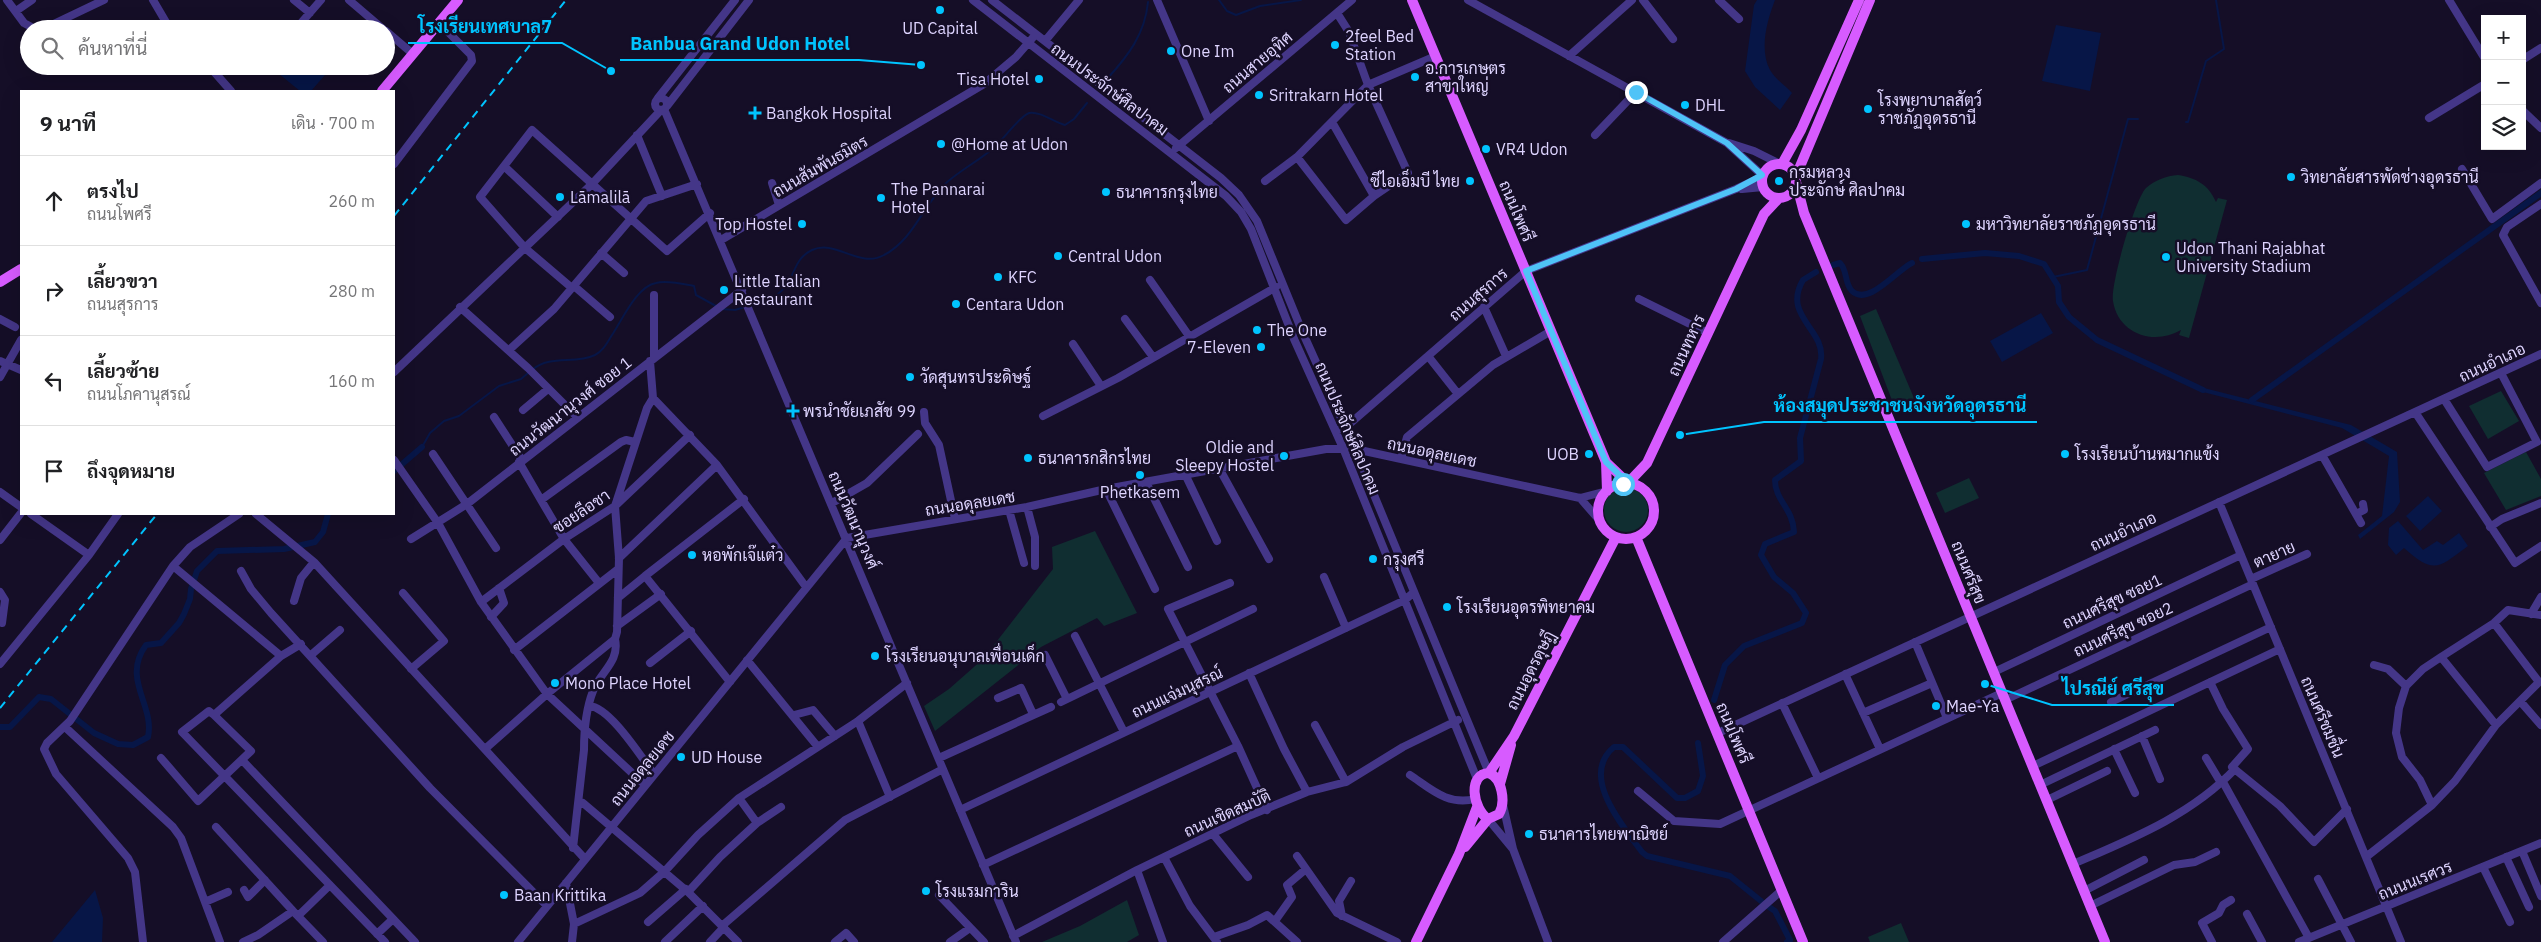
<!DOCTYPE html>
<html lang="th">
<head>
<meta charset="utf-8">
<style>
	:root { --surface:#fff; --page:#f6f6f6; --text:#202124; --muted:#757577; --line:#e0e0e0 }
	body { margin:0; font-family:"IBM Plex Sans",Sarabun,sans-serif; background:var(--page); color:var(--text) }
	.controls { position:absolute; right:15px; top:15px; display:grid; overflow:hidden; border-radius:0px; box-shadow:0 5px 20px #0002 }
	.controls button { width:45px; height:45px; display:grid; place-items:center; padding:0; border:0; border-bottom:1px solid var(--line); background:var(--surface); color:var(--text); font:25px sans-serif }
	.stop { position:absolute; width:15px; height:15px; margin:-11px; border:4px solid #4fc3f7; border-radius:50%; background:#fff }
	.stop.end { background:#4fc3f7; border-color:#fff; box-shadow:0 1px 5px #0008 }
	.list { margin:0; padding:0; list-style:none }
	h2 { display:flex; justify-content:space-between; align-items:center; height:65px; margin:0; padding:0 20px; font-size:21px }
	h2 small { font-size:16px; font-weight:400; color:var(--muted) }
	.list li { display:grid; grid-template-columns:32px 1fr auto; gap:15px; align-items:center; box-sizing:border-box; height:90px; padding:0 20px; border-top:1px solid var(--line) }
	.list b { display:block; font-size:19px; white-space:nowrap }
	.list p { margin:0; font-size:16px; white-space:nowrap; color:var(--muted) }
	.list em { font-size:16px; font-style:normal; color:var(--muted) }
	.icon { flex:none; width:28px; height:28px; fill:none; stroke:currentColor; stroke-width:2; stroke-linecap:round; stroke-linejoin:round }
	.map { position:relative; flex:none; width:2541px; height:942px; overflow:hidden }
	.search { position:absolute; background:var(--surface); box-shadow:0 5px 20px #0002; left:20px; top:20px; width:375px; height:55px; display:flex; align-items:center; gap:12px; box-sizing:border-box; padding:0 18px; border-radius:28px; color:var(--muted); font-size:19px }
	.panel { position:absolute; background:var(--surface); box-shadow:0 5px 20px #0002; left:20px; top:90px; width:375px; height:425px; border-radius:0px }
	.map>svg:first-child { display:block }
	.green { fill:#102e31 }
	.water { fill:#071647 }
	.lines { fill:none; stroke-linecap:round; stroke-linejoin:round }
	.stream { stroke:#071647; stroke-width:2 }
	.canal { stroke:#071647; stroke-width:6 }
	.minor { stroke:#443688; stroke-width:8 }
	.major { stroke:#d75bff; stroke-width:10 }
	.rail { stroke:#00c4ff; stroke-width:2; stroke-dasharray:8 6; stroke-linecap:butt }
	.route { stroke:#4fc3f7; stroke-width:6 }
	.poi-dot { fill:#00c4ff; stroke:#150e27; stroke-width:2 }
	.labels { text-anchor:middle; stroke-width:5; stroke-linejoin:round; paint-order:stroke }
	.poi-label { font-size:16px; fill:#ded4ff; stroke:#150e27; text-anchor:start }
	.street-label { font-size:16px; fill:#ded4ff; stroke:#150e27 }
	.leader { fill:none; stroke:#00c4ff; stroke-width:2 }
	.callout-dot { fill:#00c4ff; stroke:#150e27; stroke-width:2 }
	.callout-label { font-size:18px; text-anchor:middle; font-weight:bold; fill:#00c4ff; stroke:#150e27; stroke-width:5; stroke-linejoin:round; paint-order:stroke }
</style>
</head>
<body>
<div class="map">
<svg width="2541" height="942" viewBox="0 0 2541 942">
	<rect width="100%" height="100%" fill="#150e27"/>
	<path class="green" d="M2178,175C2196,178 2208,184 2216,202L2218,198L2227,200L2189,338L2179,335L2181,330C2154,346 2118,334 2113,301C2110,285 2135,199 2146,188C2155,180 2166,176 2178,175Z
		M1876,309L1914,398L1911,402L1896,411L1860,316Z
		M2501,391L2519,421L2488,439L2469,406Z
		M2526,452L2541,479V496L2506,510L2484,473Z
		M1969,478L1979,498L1945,513L1936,493Z
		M1604 510a22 22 0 1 1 44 0a22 22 0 1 1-44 0Z
		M1095,531L1137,613L1104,626L1097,618L1041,647L935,731L924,706L949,689L983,659L1053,569L1052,547Z
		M1127,900L1139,935L1127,942H1042L1080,926Z
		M1901,923L1909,942H1870L1868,937Z"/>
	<path class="water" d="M1757,0H1775C1767,21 1759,49 1770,70C1775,79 1786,86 1792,93L1780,110L1755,87L1745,71L1754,5Z
		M2056,25L2101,33L2090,91L2042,81Z
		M275,66H313L325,75L311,91H300L273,69Z
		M2041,313L2053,333L2002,362L1990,341Z
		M2204,388L2351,425L2397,452L2400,502L2394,512L2360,539L2358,535L2382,516L2389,456L2342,428L2203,392Z
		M2428,496L2442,511L2420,531L2406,516Z
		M2398,521L2423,550L2437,541L2443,545L2459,533L2468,546C2439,567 2435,576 2404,548L2396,555L2388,545L2389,528Z
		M95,890L103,918L102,942H52Z"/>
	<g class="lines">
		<path class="stream" d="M1219,0L1227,11L1236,15L1260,6L1301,0
			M1107,79C1128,56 1145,34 1148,2
			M2186,122H2188L2206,61L2224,49L2216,0
			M2053,277L2087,270L2128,119H2138
			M750,306C762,303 778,297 786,286C795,274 795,258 812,250C836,239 859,269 884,255C913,240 923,206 945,184C961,169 981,160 997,145C1004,138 1020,116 1029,113C1040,111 1054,122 1065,125L1074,119L1087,103
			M721,309L735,310L745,307
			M532,370C551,354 574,365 595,355C603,351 607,343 612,335C622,320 637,286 656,283C667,280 683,284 694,286L696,295L716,306
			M422,447L430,433L444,421L459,416L499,386L521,379L528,373"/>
		<path class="canal" d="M1922,259L1985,253L2019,256L2044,264L2058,286L2059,302L2069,317L2097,340L2203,390
			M1833,265L1840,263C1848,271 1844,283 1852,291C1868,307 1898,269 1912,263
			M2252,400L2541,193
			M394,471L422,447
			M1714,700L1725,665L1744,646L1802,623L1806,613L1793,593L1774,577L1761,555L1765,544L1794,532C1793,508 1775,501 1775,480L1801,461L1800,438L1821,359C1825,329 1782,316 1803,280L1816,272
			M0,727H10L39,697L51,699L94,733L118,744L133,745L148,737C155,705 121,679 146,645L161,643L179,623L184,614L190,599L191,589L197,571L217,551L284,549L315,542L323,532L328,514
			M1698,743L1703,776L1698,791L1685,798H1677L1623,747H1614C1579,776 1623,826 1642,852L1647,856L1730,876L1761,901
			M1769,907L1775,911L1790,940L1787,942"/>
		<path class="minor" d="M7,0L24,23L35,29
			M153,0L170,29
			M294,0L310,13
			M349,0L383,29
			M973,0L1226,196L1241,212L1251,229L1294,339L1343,448L1477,779
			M992,0L1221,178L1239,195L1257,221L1302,331L1355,449L1489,773
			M1157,0L1209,121
			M1468,0L1727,143L1762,175
			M1643,0L1673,39
			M1719,0L1739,19
			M2449,0L2485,59
			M16,11L32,0
			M301,23L321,0
			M43,29L104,0
			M386,31L413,54
			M1045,41L1079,0
			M1569,56L1632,0
			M2522,60L2541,48
			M209,66L231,91
			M655 104a6 6 0 1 1 12 0a6 6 0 1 1-12 0Z
			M658,98L735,0
			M667,106L749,0
			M664,109L1016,942
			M2522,110L2541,128
			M2429,118L2485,84
			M1332,122L1374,196
			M637,135L662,196
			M1595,135L1636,92
			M1729,143L1754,151L1780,164
			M1176,148L1352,0
			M1297,157L1368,85L1436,56
			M394,164L472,61L471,55L439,23
			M504,166L558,217
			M2462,169L2492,219L2541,183
			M1265,181L1297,157L1346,220L1374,196L1408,173L1368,85L1349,32L1337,13
			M772,183L779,205
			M1742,189L1763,187
			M2541,204L2507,227L2503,235L2541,303
			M721,240L984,84L1016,57L1036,34
			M601,253L624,273
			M1150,280L1189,336
			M574,286L610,317
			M572,288L525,248L480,197L532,130L667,251L710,213
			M1639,299L1708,333
			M460,307L528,368L578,418
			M1484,307L1506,356
			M0,319L15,327
			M1125,319L1153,357
			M1073,344L1101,386
			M509,350L554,309L646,201L697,184
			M1428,356L1458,394
			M654,358V295
			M0,361L21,370
			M650,361L653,398L717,465L806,587
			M394,372L591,185L661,110
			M0,377L21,340
			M2444,399L2487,467L2537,442L2501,373
			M523,410L548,389
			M924,412L925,423L939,445L955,519
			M2415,412L2515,563L2541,546
			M1043,416L1118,378L1276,287
			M494,417L522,460
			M1336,431L1346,427L1526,271L1736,189L1762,177
			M433,454L496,548
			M2322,455L2361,523
			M1401,459L1407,437L1493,365L1551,331
			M394,460L438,523L481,602L547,694L645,785
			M519,462L541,500
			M1219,468L1269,559
			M1185,474L1217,541
			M1146,482L1188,567
			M1106,489L1155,589
			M0,492L21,507
			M1580,498L1600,521
			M2219,502L2401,942
			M832,503L867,483L918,434
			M1027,507L1035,537V566
			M1009,510L1024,563
			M31,514L89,555
			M256,514L314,562L585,859
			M2356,514L2364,510L2363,504
			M2490,527L2502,519L2541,503
			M411,539L467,504L742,290
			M0,540L21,513
			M619,558L717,465
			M173,566L281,656
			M241,571L251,589L271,613L430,788L547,906
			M645,576L744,499
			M1324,577L1346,628
			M2251,579L2307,554
			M599,583L564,539L541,500L621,442L626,440L635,442
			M1230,583L1168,609L1238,746L1267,810
			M0,592L5,600L2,623
			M403,593L444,641L411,669
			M618,598L645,576L730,682
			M294,601L301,578L314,562
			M481,602L564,539L615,506L690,435
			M2531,614L2541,597
			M491,617L504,603L499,588
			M2494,623L2539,682L2496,725
			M617,626L661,594
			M1075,636L1124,732
			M1915,642L1947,718
			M301,644L281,656L214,715L209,711L182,732L385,942
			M514,650L617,570
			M311,655L340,630
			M1045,655L1067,699
			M2441,657L2494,623L2508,610L2541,615
			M747,660L818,747
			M650,663L691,631
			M0,664L89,555L118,514
			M2374,665L2388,669L2406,686
			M1994,672L2241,555
			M1249,673L1284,749L1307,792
			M1845,674L1880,749
			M2210,682L2223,709L2248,749L2232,767L2280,806L2314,842L2347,809
			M998,698L1021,688L1033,714
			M2005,700L2253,584
			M2520,701L2541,725
			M1061,702L1253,609
			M2111,702L2271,627
			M1782,703L1818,778
			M589,706C610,707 641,757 654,774
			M1863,713L1932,683
			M794,715L813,710L835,736
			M858,721L890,797
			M1315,725L1346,782
			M65,727L173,827L181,838L220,942
			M1718,733L2541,354
			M2142,736L2160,779
			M485,749L547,694L615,639L617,632L619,558L615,506L647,408L653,398
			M2114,749L2135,793
			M161,758L198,801L251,751L214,715
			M939,758L1051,707
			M2206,758L2221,783
			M242,760L415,942
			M2033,766L2280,649
			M1410,775C1431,789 1448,806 1475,799
			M2223,782L2309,938
			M2040,785L2155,730
			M1638,791L1674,821L1720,824L2002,693
			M2047,800L2107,771
			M583,803L688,892L738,942
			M1503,805L1513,849L1548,942
			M960,810L1405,600L1414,592
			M1488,819L1512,848
			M757,823L781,807
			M216,827L293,911
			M1213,834L1248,877
			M573,848L584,750C584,731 586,709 593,691C600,672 620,662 615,639
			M2522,851L2541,896
			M1297,856L1337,913L1397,942
			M1164,857L1190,906L1217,942
			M2366,857L2432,805L2455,781L2496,725L2441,657L2423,669L2406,686L2399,708L2396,733L2402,757L2420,780L2432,805
			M2506,857L2529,907
			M2073,864C2131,839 2190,816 2235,769
			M983,865L1238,746
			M2483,867L2510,922
			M1137,870L1163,942
			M2318,879L2351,942
			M566,883L574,924L572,942
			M244,890L248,897L265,880
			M2084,891L2144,860
			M688,892L720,857L757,823L739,798
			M939,895L984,942
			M205,902L228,892
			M2090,906L2174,865L2195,862L2216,852
			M2247,914L2262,942
			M298,916L330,885
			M1342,916L1339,901L1351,881
			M1275,921L1292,897L1287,885L1306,869
			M648,922L686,889
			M574,924L640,893L665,871L698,835L739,798L858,721L907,683
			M723,925L845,820L943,769
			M377,934L393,919
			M1013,936L1137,870L1251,815L1307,792L1346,782L1403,747L1458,720
			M1214,937L1248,925L1267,915L1297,942
			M143,942L135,872L128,858L56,774L44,749L47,743L70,721L173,566L190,547L239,514
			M243,942L258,935L293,911L323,942
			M518,942L847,538L1027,507L1106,489L1326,449H1355L1580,498L1607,491
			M665,942L703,906
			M710,942L724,927
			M835,942L846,933L854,942
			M950,942L970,928
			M1723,942L1782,890
			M2212,942L2202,923L2219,913L2223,905L2231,900
			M2299,942L2541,843"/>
		<path class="major" d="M1412,0L1606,462L1607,491
			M382,91L458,0
			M1762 181a17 17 0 1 1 34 0a17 17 0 1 1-34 0Z
			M1782,164L1801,130L1859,0
			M1796,176L1870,0
			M1796,182L1804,213L2105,942
			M0,282L21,269
			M1606,462L1628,483L1647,463L1764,214L1779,198
			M1598 511a28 28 0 1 1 56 0a28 28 0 1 1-56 0Z
			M1636,537L1803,942
			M1489,773L1514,736L1616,537
			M1489,773C1502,778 1506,802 1499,814L1488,819C1473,809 1467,774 1489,773Z
			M1500,784L1511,745
			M1465,847L1488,819
			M1416,942L1459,854L1477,807"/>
		<path class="rail" d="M394,216L566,0
			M0,708L157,514"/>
	</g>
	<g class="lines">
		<path class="route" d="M1623,484L1628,483L1606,462L1526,271L1736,189L1762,175L1727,143L1636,92"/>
	</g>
	<g class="poi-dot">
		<circle cx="940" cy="10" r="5"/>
		<circle cx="1335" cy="45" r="5"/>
		<circle cx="1171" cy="51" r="5"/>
		<circle cx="1415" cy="77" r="5"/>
		<circle cx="1039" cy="79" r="5"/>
		<circle cx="1259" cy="95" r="5"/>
		<circle cx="1685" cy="105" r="5"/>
		<circle cx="1868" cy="109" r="5"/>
		<path d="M752.5 105.5h5v5h5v5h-5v5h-5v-5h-5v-5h5z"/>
		<circle cx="941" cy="144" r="5"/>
		<circle cx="1486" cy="149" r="5"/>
		<circle cx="2291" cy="177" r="5"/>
		<circle cx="1470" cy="181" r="5"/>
		<circle cx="1779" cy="181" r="5"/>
		<circle cx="1106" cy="192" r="5"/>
		<circle cx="560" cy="197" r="5"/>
		<circle cx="881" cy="198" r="5"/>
		<circle cx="802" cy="224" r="5"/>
		<circle cx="1966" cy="224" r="5"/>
		<circle cx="1058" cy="256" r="5"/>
		<circle cx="2166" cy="257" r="5"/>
		<circle cx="998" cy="277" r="5"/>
		<circle cx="724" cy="290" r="5"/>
		<circle cx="956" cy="304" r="5"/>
		<circle cx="1257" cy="330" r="5"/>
		<circle cx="1261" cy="347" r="5"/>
		<circle cx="910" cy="377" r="5"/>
		<path d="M790.5 403.5h5v5h5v5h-5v5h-5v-5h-5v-5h5z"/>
		<circle cx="1589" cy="454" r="5"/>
		<circle cx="2065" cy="454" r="5"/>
		<circle cx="1284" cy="456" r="5"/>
		<circle cx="1028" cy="458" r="5"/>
		<circle cx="1140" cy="475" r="5"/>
		<circle cx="692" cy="555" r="5"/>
		<circle cx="1373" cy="559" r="5"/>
		<circle cx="1447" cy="607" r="5"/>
		<circle cx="875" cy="656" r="5"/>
		<circle cx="555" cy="683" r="5"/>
		<circle cx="1936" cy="706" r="5"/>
		<circle cx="681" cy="757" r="5"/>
		<circle cx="1529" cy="834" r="5"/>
		<circle cx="926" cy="891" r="5"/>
		<circle cx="504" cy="895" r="5"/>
	</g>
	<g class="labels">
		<g class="poi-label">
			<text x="940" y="34" text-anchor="middle">UD Capital</text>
			<text x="1345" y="42">2feel Bed<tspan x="1345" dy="18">Station</tspan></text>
			<text x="1181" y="57">One Im</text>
			<text x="1425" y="74">อ.การเกษตร<tspan x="1425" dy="18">สาขาใหญ่</tspan></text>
			<text x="1029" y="85" text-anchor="end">Tisa Hotel</text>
			<text x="1269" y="101">Sritrakarn Hotel</text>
			<text x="1878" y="106">โรงพยาบาลสัตว์<tspan x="1878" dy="18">ราชภัฏอุดรธานี</tspan></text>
			<text x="1695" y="111">DHL</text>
			<text x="766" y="119">Bangkok Hospital</text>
			<text x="951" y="150">@Home at Udon</text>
			<text x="1496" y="155">VR4 Udon</text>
			<text x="1789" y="178">กรมหลวง<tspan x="1789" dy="18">ประจักษ์ ศิลปาคม</tspan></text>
			<text x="2301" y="183">วิทยาลัยสารพัดช่างอุดรธานี</text>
			<text x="1460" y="187" text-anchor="end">ซีไอเอ็มบี ไทย</text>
			<text x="891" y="195">The Pannarai<tspan x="891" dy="18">Hotel</tspan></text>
			<text x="1116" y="198">ธนาคารกรุงไทย</text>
			<text x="570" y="203">Lāmalilā</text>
			<text x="792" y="230" text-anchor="end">Top Hostel</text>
			<text x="1976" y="230">มหาวิทยาลัยราชภัฏอุดรธานี</text>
			<text x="2176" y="254">Udon Thani Rajabhat<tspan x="2176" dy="18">University Stadium</tspan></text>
			<text x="1068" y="262">Central Udon</text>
			<text x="1008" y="283">KFC</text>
			<text x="734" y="287">Little Italian<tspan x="734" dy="18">Restaurant</tspan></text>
			<text x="966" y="310">Centara Udon</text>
			<text x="1267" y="336">The One</text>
			<text x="1251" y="353" text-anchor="end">7-Eleven</text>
			<text x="920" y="383">วัดสุนทรประดิษฐ์</text>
			<text x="803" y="417">พรนำชัยเภสัช 99</text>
			<text x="1274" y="453" text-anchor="end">Oldie and<tspan x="1274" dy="18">Sleepy Hostel</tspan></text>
			<text x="1579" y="460" text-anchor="end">UOB</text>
			<text x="2075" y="460">โรงเรียนบ้านหมากแข้ง</text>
			<text x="1038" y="464">ธนาคารกสิกรไทย</text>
			<text x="1140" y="498" text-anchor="middle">Phetkasem</text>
			<text x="702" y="561">หอพักเจ๊แต๋ว</text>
			<text x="1383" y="565">กรุงศรี</text>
			<text x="1457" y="613">โรงเรียนอุดรพิทยาคม</text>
			<text x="885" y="662">โรงเรียนอนุบาลเพื่อนเด็ก</text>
			<text x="565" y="689">Mono Place Hotel</text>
			<text x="1946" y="712">Mae-Ya</text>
			<text x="691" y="763">UD House</text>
			<text x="1539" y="840">ธนาคารไทยพาณิชย์</text>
			<text x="936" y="897">โรงแรมการิน</text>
			<text x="514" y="901">Baan Krittika</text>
		</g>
		<g class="street-label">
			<text transform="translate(1257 62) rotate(-40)" y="6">ถนนสายอุทิศ</text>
			<text transform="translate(1110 89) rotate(37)" y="6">ถนนประจักษ์ศิลปาคม</text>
			<text transform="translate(820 166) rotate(-30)" y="6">ถนนสัมพันธมิตร</text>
			<text transform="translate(1517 211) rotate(67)" y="6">ถนนโพศรี</text>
			<text transform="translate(1478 294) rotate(-41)" y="6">ถนนสุรการ</text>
			<text transform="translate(1686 345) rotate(-65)" y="6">ถนนทหาร</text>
			<text transform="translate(2492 362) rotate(-25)" y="6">ถนนอำเภอ</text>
			<text transform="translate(570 406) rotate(-38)" y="6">ถนนวัฒนานุวงศ์ ซอย 1</text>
			<text transform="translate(1348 428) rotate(67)" y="6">ถนนประจักษ์ศิลปาคม</text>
			<text transform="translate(1432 452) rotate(12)" y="6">ถนนอดุลยเดช</text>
			<text transform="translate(970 503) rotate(-9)" y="6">ถนนอดุลยเดช</text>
			<text transform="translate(581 511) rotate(-34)" y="6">ซอยลือชา</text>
			<text transform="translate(854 520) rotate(67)" y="6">ถนนวัฒนานุวงศ์</text>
			<text transform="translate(2123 531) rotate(-25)" y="6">ถนนอำเภอ</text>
			<text transform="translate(2274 554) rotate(-23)" y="6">ตายาย</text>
			<text transform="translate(1969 572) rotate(68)" y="6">ถนนศรีสุข</text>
			<text transform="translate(2112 601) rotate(-25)" y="6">ถนนศรีสุข ซอย1</text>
			<text transform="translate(2123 629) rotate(-25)" y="6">ถนนศรีสุข ซอย2</text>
			<text transform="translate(1530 670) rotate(-63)" y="6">ถนนอุดรดุษฎี</text>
			<text transform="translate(1177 692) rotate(-25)" y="6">ถนนแจ่มนุสรณ์</text>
			<text transform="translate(2323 717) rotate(67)" y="6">ถนนศรีชมชื่น</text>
			<text transform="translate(1734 733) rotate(67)" y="6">ถนนโพศรี</text>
			<text transform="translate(642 768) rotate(-51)" y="6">ถนนอดุลยเดช</text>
			<text transform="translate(1227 813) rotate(-24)" y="6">ถนนเชิดสมบัติ</text>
			<text transform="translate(2415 880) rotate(-22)" y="6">ถนนนเรศวร</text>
		</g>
	</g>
	<path class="leader" d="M611 71L562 43H408M921 65L859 60H620M1680 435L1764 422H2037M1985 684L2052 705H2174"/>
	<g class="callout-dot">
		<circle cx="611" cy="71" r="5"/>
		<circle cx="921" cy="65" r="5"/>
		<circle cx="1680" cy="435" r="5"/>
		<circle cx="1985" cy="684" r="5"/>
	</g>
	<g class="callout-label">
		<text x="485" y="33">โรงเรียนเทศบาล7</text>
		<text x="740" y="50">Banbua Grand Udon Hotel</text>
		<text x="1900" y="412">ห้องสมุดประชาชนจังหวัดอุดรธานี</text>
		<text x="2113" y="695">ไปรณีย์ ศรีสุข</text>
	</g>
</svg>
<div class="controls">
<button>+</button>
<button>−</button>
<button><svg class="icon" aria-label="layers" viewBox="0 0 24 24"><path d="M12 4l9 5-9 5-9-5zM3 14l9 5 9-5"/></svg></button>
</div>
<div class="stop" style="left:1623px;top:484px"></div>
<div class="stop end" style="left:1636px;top:92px"></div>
<div class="search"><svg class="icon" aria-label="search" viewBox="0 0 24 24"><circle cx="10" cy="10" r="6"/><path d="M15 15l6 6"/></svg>ค้นหาที่นี่</div>
<section class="panel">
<h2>9 นาที<small>เดิน · 700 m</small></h2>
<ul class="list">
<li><svg class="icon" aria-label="ahead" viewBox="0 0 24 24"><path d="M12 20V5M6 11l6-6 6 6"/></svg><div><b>ตรงไป</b><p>ถนนโพศรี</p></div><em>260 m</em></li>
<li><svg class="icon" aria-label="right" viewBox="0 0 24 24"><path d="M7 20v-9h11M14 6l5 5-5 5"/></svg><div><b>เลี้ยวขวา</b><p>ถนนสุรการ</p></div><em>280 m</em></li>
<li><svg class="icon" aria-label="left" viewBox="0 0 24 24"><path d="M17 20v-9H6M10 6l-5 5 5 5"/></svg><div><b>เลี้ยวซ้าย</b><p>ถนนโภคานุสรณ์</p></div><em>160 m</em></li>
<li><svg class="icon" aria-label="arrive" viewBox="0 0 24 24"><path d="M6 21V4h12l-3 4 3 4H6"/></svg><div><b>ถึงจุดหมาย</b></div></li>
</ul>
</section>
</div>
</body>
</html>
